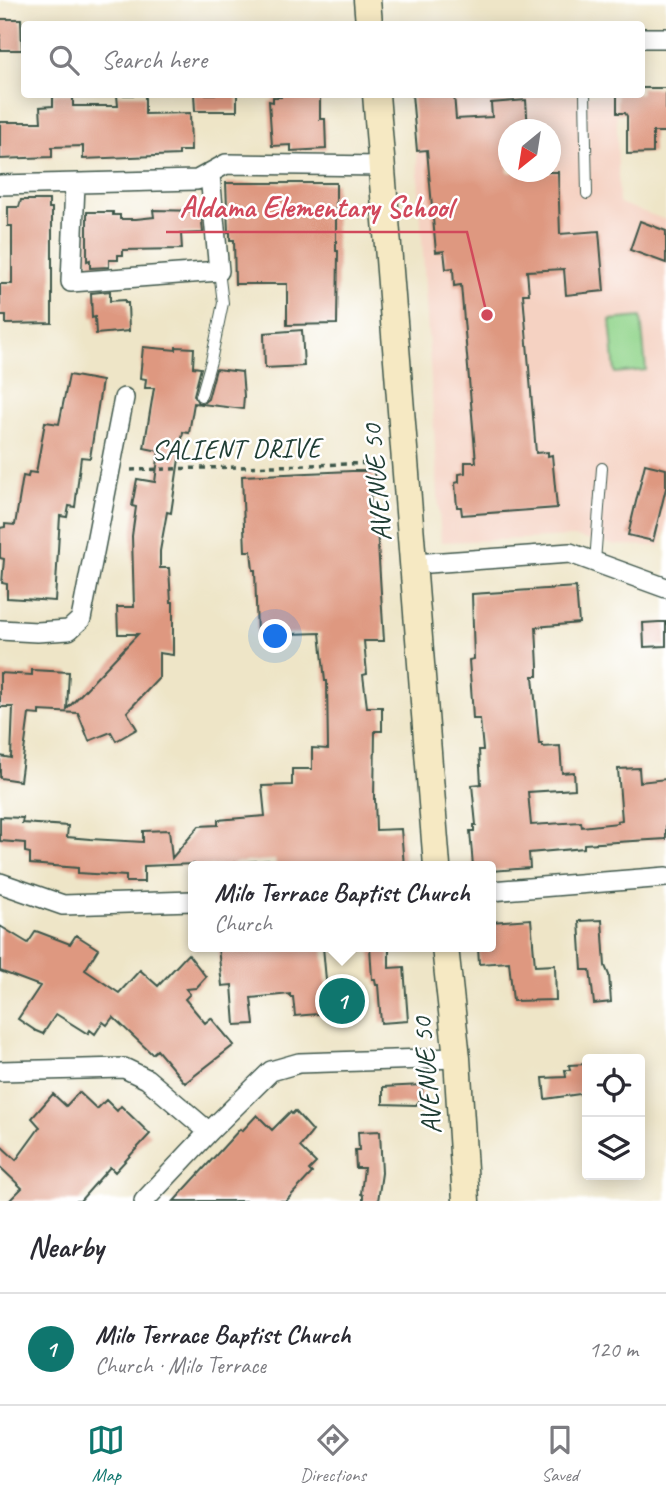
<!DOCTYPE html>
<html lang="en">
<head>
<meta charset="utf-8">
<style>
	:root { --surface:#fff; --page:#f7f7f7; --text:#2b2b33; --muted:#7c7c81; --line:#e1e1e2; --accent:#0f766e }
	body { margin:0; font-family:Caveat,sans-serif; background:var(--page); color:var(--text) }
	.controls { position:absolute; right:21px; bottom:21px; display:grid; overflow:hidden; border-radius:7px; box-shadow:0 4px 18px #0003 }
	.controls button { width:63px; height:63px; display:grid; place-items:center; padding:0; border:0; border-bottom:2px solid var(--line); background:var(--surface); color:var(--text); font:35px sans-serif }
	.compass { position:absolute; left:498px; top:119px; width:63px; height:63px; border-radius:50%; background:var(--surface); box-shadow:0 4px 18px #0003; rotate:210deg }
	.you { position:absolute; left:276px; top:637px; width:24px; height:24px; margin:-18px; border:5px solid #fff; border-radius:50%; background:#1a73e8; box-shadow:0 0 0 10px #1a73e833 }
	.badge { display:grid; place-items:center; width:46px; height:46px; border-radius:50%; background:var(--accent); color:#fff; font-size:23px; font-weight:700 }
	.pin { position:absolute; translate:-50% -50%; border:4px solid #fff; box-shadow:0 2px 7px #0006 }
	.popup { position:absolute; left:188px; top:861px; width:308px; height:91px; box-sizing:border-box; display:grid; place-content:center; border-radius:7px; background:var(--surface); filter:drop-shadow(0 2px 5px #0005); font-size:23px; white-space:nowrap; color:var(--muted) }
	.popup b { font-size:26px; color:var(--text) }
	.popup::after { content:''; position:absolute; left:50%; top:100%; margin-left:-14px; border:14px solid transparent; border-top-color:var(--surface) }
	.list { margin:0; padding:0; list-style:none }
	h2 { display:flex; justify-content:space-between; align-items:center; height:91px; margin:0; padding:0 28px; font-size:30px }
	h2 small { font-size:23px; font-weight:400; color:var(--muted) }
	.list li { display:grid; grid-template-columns:46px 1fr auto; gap:21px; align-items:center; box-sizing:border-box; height:112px; padding:0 28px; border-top:2px solid var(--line) }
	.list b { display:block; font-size:26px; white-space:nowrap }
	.list p { margin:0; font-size:23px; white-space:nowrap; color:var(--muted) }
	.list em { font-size:23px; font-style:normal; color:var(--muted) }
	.icon { flex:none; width:38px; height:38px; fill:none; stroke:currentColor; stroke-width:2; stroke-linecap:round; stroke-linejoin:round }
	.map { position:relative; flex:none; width:666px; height:1201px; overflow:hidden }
	.search { position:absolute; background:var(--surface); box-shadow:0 4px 18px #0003; left:21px; right:21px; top:21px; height:77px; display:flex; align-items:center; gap:18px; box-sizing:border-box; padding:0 24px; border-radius:7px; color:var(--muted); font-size:26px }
	.sheet { height:203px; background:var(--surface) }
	nav { display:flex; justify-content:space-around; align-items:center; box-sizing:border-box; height:98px; border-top:2px solid var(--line); background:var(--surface); font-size:19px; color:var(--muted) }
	nav a { display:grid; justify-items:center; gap:4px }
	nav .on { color:var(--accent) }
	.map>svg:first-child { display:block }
	.built { fill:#f5d2c2; fill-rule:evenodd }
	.green { fill:#93d58d; stroke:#598960; stroke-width:2 }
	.building { fill:#de9880 }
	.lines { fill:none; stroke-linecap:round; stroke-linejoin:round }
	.lane-casing { stroke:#3e564a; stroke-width:12 }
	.street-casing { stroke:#3e564a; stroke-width:22 }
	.secondary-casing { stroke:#3e564a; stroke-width:29 }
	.path { stroke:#3e564a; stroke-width:3.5; stroke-dasharray:5 5; stroke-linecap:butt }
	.lane { stroke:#fff; stroke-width:10 }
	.street { stroke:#fff; stroke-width:19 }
	.secondary { stroke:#f6e9c3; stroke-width:26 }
	.labels { text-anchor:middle; stroke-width:5; stroke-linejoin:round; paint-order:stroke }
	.street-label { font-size:28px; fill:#1f3d34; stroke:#fff }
	.leader { fill:none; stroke:#d1495b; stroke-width:2.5 }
	.callout-dot { fill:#d1495b; stroke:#fff; stroke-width:2.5 }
	.callout-label { font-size:30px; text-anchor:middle; font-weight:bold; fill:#d1495b; stroke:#fff; stroke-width:5; stroke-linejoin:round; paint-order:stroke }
</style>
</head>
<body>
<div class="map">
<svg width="666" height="1201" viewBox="0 0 666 1201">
	<rect width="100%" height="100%" fill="#fff"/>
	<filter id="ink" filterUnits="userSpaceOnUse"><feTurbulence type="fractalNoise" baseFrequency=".0143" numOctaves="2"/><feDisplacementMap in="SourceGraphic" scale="14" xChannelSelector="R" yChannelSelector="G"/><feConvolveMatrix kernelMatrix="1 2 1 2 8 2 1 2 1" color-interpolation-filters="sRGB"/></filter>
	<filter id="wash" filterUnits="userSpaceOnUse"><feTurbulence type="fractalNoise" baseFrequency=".00686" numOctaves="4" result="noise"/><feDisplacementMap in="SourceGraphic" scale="28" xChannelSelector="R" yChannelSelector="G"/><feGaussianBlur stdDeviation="1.57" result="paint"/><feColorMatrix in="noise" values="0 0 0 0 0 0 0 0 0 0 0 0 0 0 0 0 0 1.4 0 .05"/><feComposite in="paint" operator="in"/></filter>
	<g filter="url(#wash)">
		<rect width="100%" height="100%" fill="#eee5c7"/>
		<path class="built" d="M413,95H616L619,203L666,220V529L660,546L615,545L574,537L441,542ZM508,130H550V172H508Z"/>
		<path class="green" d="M641,317L646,370L615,373L610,320Z"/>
		<g id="blocks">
			<path class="building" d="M0,19H21L22,50H0Z
				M641,88H666V132H653V153L627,154V116L625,113H617V94H641Z
				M53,94H73V106H118L117,95H145V114L190,113L191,151H179V155L83,159V146L52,147V157L0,159V122H41L40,107L53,106Z
				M194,94H237V111H195Z
				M281,94H320V119H325L326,149L291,151V145L272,146L269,101L273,102V97H281Z
				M412,94H454L456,119L492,117L491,103L526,100L528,130H508V172H558L560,234L599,231L604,291L566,295L564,269L527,271L529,294H523L536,453L548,452V456L552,455L557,508L462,515L461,507H457L455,483L459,482V474L465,473V462H476L461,285L454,286L453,268L446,269L444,251L436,252L427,150L417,151Z
				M226,183H336V251H338L337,324L287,325V284H235L234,240H230V231L228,232Z
				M21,200H49V208H52V323L6,324V316H0V284H12V226H8V207H19Z
				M153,210L201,211L203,233L181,234L182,249L123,250V255H118V260H109V267L90,268V260L87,261V212H113V215H120V219H136L154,217Z
				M640,221L666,231V263L630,250Z
				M110,291V301L125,300V303H128L129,331L96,334L95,317L92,318L91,293Z
				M302,330L304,366L265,368L264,333Z
				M143,347L176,350V347L194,348L193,367L201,368L194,395L198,403H203L208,399L216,369L242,372L244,396L243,409L194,403L189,433L183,432L171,513L167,512L160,551V568H169L171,602H173V655L159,653V678L127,712L137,729L116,741L111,732L89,741L78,713L39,711V715L29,714L20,781L0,778V756L11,758L13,707H0V673L32,675V670L69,672L67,709L138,634H118L117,607H134L132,536L136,507L132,506L137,479L155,482L159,451L144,448L154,388H145L146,379L140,378Z
				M69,375L102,381L90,458L81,457L75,507L69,506L67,517L60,516L55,601L7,598V584L2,583L4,559L0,558V528L5,527V524L15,525L23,476L28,477L29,472L36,473L45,422L59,424Z
				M645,464L666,469V488L653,541L628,535Z
				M352,471H374L375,495H370L373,528H377L384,641H364L367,674L363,675L367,707H382V731H375L374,799H375L376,830L401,829L404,866H276L275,860L233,863V866H194V864L144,866V882H126V876L78,873V868L30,864V853L25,852V843L0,841V817L23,818L22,823L68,826L67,837L90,839L143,842V831L169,830L172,858L199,826L218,825V820L265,816L262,786L292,785V769H312V748L328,749L327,681H325L320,633L257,635L255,570H253L251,551H245L242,476Z
				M576,587L579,623L536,627L538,667V676H533L539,744H542V747L560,746L562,773L574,772L575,789L528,792L531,825L581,822L582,827L618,823L617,821L622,820L618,769L639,768L640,782L666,779V839L584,844V848L529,853L530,868L491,871V866H473L470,831H474V825H476L472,785L481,784L479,750H483L480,719H473L472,701L469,660L474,659L472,594Z
				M659,622H666V646L644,647L643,623Z
				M531,919L535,966L555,965L556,1000L513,1001L509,962L479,964L478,947H491V922Z
				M602,920L605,966L609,975L611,1002L594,1004L590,970H582L579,921Z
				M0,926L28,943L36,931L70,944L76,935L98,949L85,970L119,993L140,970L158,986L188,954L206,977L196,988L186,989L190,994L185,999L205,1023L211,1018L234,1045L185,1083L157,1050L152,1054L113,1017L107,1025L103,1022L95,1034L90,1030L88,1034L56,1014L43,1034L36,1031L18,1019L40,986L0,971Z
				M218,947H323L329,1013L295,1016L293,997H290V994L251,998L254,1024L235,1025L232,985L222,986Z
				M370,947H389V968L404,967L408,1021L381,1023L378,985H376L375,979H372Z
				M587,1064V1093L545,1099L543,1078L566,1077L565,1070H570L569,1065Z
				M422,1085V1098L416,1105L383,1104V1087Z
				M79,1092L97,1109L106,1100L117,1111L121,1106L150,1134L115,1172L110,1167L80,1201H9L22,1188L0,1167V1145L16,1160L40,1127L32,1118L53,1094L66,1106Z
				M295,1111L313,1131L300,1147L316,1163L309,1170L312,1173L286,1201H174L240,1129L242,1131L257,1115L272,1130L290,1112L292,1114Z
				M380,1131L382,1173L378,1201H363V1195L361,1194L364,1168H356L355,1150H359L358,1132Z"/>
		</g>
	</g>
	<g filter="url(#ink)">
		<use href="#blocks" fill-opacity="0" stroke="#3e564a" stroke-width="2"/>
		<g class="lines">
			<defs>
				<path id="lane" d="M585,94L587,194
					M201,396L211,361L223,303L219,271
					M595,562L602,468"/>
				<path id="street" d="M642,38H666
					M75,184L71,282L219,271L210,175
					M0,185L197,180L226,164L382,166
					M414,564L570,553L666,588
					M0,630L37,632L69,630L81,619L124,398
					M0,883L63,905L193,901
					M491,891L666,877
					M0,1071L124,1068L147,1079L209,1132
					M144,1201L209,1132L271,1071L299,1063L457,1058"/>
				<path id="secondary" d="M367,0L369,24
					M376,94L437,866
					M445,947L457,1058L466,1201"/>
			</defs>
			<use href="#lane" class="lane-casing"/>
			<use href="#street" class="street-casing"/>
			<use href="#secondary" class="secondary-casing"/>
			<path class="path" d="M131,470L382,463"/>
			<use href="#lane" class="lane"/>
			<use href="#street" class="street"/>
			<use href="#secondary" class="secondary"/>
		</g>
	</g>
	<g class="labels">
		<g class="street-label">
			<text transform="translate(236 448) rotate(-1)" y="10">SALIENT DRIVE</text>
			<text transform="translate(376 483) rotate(-95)" y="10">AVENUE 50</text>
			<text transform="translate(426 1076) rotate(-95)" y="10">AVENUE 50</text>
		</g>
	</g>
	<path class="leader" d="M487 315L467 232H166"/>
	<circle class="callout-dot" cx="487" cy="315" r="7"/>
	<g class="callout-label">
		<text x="316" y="217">Aldama Elementary School</text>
	</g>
</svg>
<div class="controls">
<button><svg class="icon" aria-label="locate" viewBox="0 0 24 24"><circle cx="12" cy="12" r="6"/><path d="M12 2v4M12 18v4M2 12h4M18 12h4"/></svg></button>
<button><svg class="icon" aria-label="layers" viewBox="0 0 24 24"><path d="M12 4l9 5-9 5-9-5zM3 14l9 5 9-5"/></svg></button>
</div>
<svg class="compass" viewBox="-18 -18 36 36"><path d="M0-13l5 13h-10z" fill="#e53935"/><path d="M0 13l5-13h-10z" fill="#7c7c81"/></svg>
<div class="you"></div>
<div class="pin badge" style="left:342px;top:1001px">1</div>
<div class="popup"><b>Milo Terrace Baptist Church</b>Church</div>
<div class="search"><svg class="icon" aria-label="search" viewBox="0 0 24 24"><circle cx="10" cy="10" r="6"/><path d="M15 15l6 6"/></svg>Search here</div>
</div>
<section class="sheet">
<h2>Nearby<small></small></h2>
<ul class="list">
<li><span class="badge">1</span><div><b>Milo Terrace Baptist Church</b><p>Church · Milo Terrace</p></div><em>120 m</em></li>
</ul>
</section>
<nav>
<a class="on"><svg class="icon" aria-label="map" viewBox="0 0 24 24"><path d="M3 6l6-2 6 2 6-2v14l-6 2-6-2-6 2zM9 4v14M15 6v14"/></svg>Map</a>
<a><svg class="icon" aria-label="directions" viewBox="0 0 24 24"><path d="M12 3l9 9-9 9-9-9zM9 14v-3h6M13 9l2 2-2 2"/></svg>Directions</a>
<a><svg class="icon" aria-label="saved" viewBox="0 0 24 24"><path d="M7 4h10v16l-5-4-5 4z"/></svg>Saved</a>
</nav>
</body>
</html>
